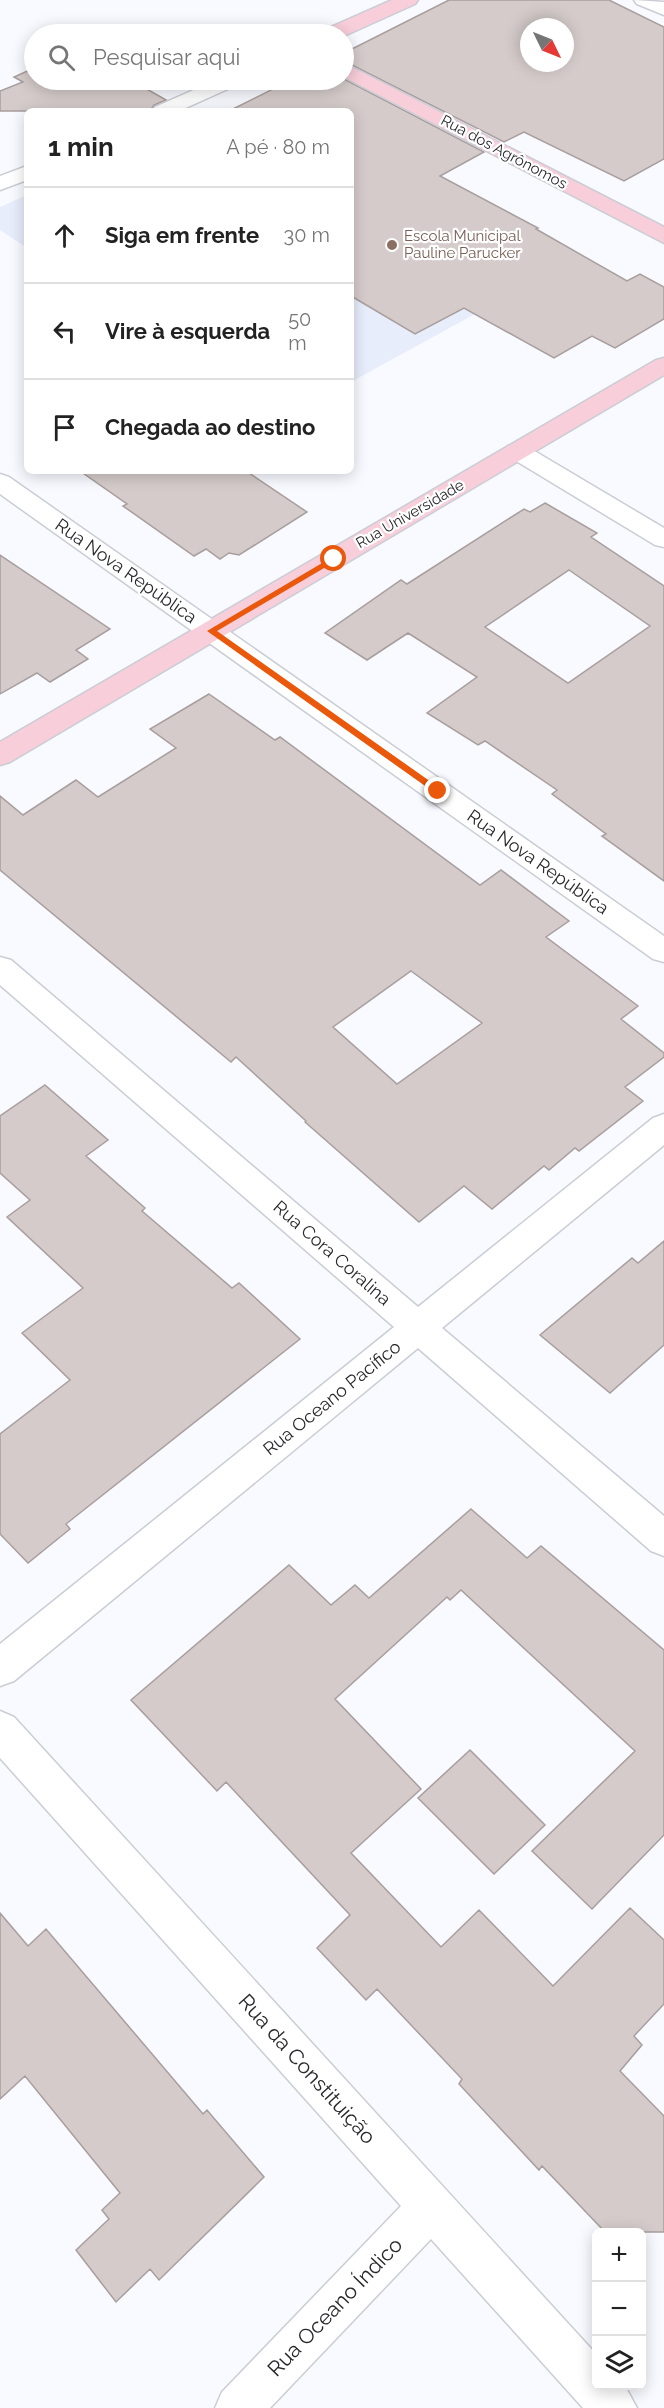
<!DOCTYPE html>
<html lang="pt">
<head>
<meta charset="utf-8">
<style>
	:root { --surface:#fff; --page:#f2f2f2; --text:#222; --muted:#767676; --line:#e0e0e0 }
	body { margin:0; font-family:Raleway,sans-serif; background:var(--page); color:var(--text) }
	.controls { position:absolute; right:18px; bottom:18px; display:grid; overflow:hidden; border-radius:9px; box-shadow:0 3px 15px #0003 }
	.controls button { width:54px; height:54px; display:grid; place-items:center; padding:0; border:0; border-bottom:2px solid var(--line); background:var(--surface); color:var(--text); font:30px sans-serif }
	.compass { position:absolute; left:520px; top:18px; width:54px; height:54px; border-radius:50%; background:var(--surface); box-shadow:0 3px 15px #0003; rotate:133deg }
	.stop { position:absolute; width:18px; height:18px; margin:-14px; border:4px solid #ea580c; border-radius:50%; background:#fff }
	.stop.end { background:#ea580c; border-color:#fff; box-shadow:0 2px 6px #0008 }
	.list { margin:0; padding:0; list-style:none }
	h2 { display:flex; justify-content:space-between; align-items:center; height:78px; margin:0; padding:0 24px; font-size:26px }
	h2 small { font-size:20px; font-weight:400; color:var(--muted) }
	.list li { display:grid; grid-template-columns:39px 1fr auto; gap:18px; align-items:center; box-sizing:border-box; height:96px; padding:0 24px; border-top:2px solid var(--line) }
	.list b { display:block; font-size:22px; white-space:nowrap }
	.list em { font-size:20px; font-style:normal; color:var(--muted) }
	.icon { flex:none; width:33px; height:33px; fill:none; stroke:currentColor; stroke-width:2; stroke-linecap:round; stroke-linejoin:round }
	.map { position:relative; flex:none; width:664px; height:2408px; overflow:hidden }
	.search { position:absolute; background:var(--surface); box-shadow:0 3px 15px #0003; left:24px; top:24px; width:330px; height:66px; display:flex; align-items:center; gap:15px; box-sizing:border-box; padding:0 21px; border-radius:33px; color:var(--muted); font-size:22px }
	.panel { position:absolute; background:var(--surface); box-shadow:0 3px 15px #0003; left:24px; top:108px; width:330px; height:366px; border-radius:9px }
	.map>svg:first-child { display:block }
	.built { fill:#e8edfc }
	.building { fill:#d5cbcb; stroke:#a79e9d; stroke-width:1.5; fill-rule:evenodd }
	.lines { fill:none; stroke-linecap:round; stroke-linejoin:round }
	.street-casing { stroke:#cbcdd5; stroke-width:3 }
	.secondary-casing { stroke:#cbcdd5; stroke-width:3 }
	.street { fill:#fff; fill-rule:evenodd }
	.secondary { fill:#f7ceda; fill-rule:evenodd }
	.route { fill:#ea580c }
	.education-dot { fill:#8d6e63; stroke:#fff; stroke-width:2 }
	.labels { text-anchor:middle; stroke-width:4.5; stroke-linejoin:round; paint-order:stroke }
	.far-street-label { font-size:15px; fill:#28292c; stroke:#fff }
	.far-education-label { font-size:15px; fill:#785e54; stroke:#fff; text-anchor:start }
	.street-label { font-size:18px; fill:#28292c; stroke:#fff }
	.near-street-label { font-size:21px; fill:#28292c; stroke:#fff }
</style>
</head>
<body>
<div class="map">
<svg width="664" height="2408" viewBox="0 0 664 2408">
	<rect width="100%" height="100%" fill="#f8faff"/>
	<path class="built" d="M27,195V248L0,230V207Z
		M351,199L515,292L351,382Z"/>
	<path class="building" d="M449,0H609L664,27V159L624,181L524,132L504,142L344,61V53ZM529,27H565V63H529Z
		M34,68V80H131L166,100L154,105L150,111H0V91L23,82L14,77Z
		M344,79L484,152L440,176L538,228L536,229L627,281L640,274L664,287V319L615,348L592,336L554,358L464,308L415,334L351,296V111H229L291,80Z
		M80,471H246L307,512L239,555L229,553L220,559L206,549L194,556L123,506L127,504Z
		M545,503L597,533L591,537L664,586V881L602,836L606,834L552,794L557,790L485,741L478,745L427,713L477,677L408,633L367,660L325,633L401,580L407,584L524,509L530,512ZM569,570L650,626L568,683L485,627Z
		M0,555L110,629L76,650L88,659L50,682L37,673L0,694Z
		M209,694L275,740L280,737L480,885L501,870L569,921L546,937L638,1006L621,1019L664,1053V1057L625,1087L643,1101L579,1151L575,1148L549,1170L544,1166L492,1209L464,1186L419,1222L305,1122L306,1121L236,1057L231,1062L0,870V796L23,815L76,780L98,797L176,748L150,729ZM411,971L482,1023L397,1084L333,1027Z
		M45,1085L108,1140L86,1156L145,1208L142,1211L232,1288L239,1283L300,1339L66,1524L70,1529L28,1563L0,1534V1434L70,1380L22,1333L83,1288L7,1217L30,1200L0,1173V1116Z
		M664,1241V1345L610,1393L540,1335L632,1258L638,1263Z
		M471,1509L527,1558L541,1546L664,1650V1835L592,1909L532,1851L635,1751L461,1590L450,1600L447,1597L335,1699L421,1789L351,1853L441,1947L479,1910L553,1986L630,1908L664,1940V2004L634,2036L642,2045L620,2071L664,2116V2232H605L542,2166L539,2170L459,2084L462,2079L377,1989L366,2000L317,1948L350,1915L226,1782L217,1791L131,1700L289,1565L331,1605L355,1585L369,1598Z
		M470,1750L545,1825L494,1874L418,1798Z
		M0,1913L28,1946L46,1929L203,2114L207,2110L264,2177L159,2280L150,2269L116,2302L76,2250L109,2219L102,2210L120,2193L25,2076L0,2099Z"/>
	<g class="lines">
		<defs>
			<path id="street" d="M634,0L664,2V15L637,4Z
				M216,80H242L239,84L179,111H152L155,107Z
				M27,166V180L0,190V176Z
				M517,444L526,446L664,528V547L655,545L508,456L505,451L508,446Z
				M0,474L9,477L664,936V962L653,959L0,494Z
				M0,957L11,960L418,1307L653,1118L664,1114V1145L442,1328L664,1516V1556L651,1551L418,1348L14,1681L0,1686V1644L394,1327L0,985Z
				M0,1711L14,1717L596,2354V2386H625L637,2408H583L431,2239L270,2408H215L222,2392L401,2206L0,1758Z"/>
			<path id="secondary" d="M392,0H418L415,4L344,36L321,34L324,30Z
				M344,63L664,227V243L344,77Z
				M664,358V375L10,762L0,765V742L656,360Z"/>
		</defs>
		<use href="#street" class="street-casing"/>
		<use href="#secondary" class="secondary-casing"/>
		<use href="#street" class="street"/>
		<use href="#secondary" class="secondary"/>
	</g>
	<path class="route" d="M334,556L336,561L217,631L441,789V793H435L207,631Z"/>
	<circle class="education-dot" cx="392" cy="245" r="6"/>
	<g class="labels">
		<g class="far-street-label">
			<text transform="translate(504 152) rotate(28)" y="5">Rua dos Agrônomos</text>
			<text transform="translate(410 514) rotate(-30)" y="5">Rua Universidade</text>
		</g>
		<g class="far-education-label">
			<text x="404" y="241">Escola Municipal<tspan x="404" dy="17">Pauline Parucker</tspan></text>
		</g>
		<g class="street-label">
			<text transform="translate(126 571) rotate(35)" y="6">Rua Nova República</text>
			<text transform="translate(538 862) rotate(35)" y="6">Rua Nova República</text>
			<text transform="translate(332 1253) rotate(41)" y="6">Rua Cora Coralina</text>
			<text transform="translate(332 1398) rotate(-39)" y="6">Rua Oceano Pacífico</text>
		</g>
		<g class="near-street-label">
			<text transform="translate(307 2069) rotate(48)" y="7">Rua da Constituição</text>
			<text transform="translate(335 2307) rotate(-46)" y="7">Rua Oceano Índico</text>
		</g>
	</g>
</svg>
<div class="controls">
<button>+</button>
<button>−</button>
<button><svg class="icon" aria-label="layers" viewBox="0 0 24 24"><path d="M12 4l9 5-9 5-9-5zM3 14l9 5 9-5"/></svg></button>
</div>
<svg class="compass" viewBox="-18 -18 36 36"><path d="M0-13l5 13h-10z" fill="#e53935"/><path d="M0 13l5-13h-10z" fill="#767676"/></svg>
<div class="stop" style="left:334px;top:559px"></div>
<div class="stop end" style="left:438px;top:791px"></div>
<div class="search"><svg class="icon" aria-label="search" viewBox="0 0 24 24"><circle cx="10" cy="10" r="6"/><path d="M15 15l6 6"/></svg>Pesquisar aqui</div>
<section class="panel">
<h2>1 min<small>A pé · 80 m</small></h2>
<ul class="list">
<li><svg class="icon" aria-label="ahead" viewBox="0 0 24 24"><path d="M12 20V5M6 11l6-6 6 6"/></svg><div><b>Siga em frente</b></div><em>30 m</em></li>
<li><svg class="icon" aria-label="left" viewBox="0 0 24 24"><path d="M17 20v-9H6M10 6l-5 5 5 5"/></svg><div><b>Vire à esquerda</b></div><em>50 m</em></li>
<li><svg class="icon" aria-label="arrive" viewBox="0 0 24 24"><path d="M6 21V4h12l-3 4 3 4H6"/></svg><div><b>Chegada ao destino</b></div></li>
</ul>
</section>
</div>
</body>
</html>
